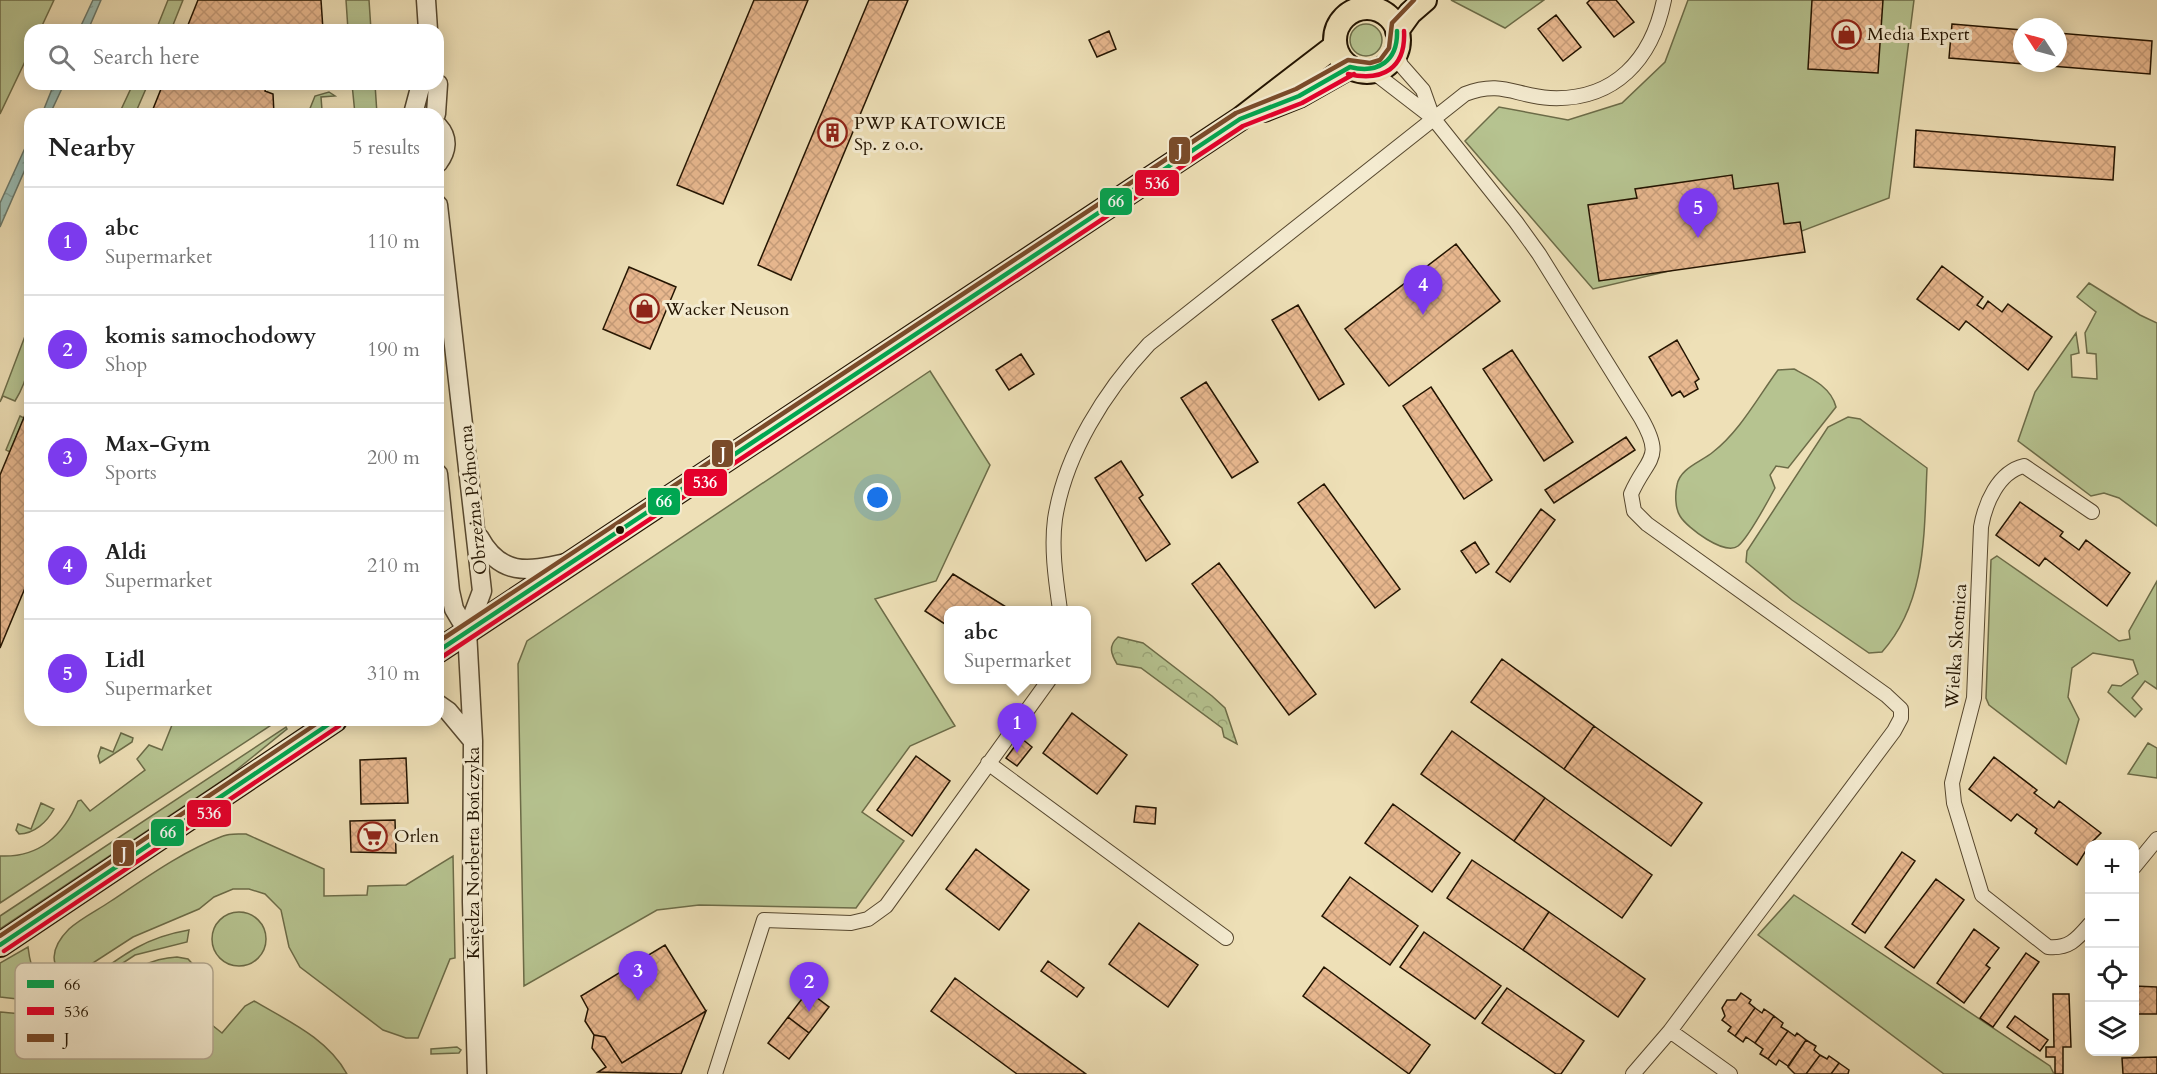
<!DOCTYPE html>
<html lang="en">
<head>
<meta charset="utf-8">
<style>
	:root { --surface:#fff; --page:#f6f6f6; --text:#222; --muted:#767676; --line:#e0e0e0; --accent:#7c3aed }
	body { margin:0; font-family:Cardo,serif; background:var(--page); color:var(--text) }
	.controls { position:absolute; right:18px; bottom:18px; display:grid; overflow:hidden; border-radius:12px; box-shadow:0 3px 15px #0003 }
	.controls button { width:54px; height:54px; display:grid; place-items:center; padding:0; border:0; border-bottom:2px solid var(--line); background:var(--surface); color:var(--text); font:30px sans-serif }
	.compass { position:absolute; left:2013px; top:18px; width:54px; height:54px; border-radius:50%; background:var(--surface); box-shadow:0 3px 15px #0003; rotate:306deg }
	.you { position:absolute; left:878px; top:498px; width:21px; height:21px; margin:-15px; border:4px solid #fff; border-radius:50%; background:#1a73e8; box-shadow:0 0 0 9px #1a73e833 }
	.badge { display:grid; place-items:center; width:39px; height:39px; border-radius:50%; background:var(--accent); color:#fff; font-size:20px; font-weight:700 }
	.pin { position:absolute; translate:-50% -50px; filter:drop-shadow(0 2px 3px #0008) }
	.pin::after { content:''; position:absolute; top:32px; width:21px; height:18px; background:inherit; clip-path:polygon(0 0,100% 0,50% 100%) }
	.popup { position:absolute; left:944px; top:606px; width:147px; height:78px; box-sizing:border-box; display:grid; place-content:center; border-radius:12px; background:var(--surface); filter:drop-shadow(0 2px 4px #0005); font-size:20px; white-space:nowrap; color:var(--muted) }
	.popup b { font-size:22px; color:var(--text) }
	.popup::after { content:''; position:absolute; left:50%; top:100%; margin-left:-12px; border:12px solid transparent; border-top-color:var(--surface) }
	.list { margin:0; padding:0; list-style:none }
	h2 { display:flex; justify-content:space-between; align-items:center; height:78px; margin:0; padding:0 24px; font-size:26px }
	h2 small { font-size:20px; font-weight:400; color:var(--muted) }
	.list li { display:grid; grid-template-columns:39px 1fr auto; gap:18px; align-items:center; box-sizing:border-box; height:108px; padding:0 24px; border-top:2px solid var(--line) }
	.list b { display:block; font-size:22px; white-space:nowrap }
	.list p { margin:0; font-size:20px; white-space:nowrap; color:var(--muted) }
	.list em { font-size:20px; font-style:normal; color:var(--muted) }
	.icon { flex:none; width:33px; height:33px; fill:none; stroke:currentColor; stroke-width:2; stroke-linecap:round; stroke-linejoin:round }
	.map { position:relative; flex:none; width:2157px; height:1074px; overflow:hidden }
	.search { position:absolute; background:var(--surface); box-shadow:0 3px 15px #0003; left:24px; top:24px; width:420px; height:66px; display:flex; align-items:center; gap:15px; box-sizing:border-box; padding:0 21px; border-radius:18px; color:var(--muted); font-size:22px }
	.panel { position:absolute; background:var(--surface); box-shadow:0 3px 15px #0003; left:24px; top:108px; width:420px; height:618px; border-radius:18px }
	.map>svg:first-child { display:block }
	.green { fill:#b6c390; stroke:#6c6c48; stroke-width:1.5 }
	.forest { fill:url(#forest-crowns); stroke:#6c6c48; stroke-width:1.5 }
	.water { fill:url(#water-ripples); stroke:#6a796c; stroke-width:1.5 }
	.building { fill:url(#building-cross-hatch); stroke:#231401; stroke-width:1.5 }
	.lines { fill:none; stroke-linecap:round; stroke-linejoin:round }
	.minor-casing { stroke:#56472e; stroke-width:16 }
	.tertiary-casing { stroke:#56472e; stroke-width:21 }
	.primary-casing { stroke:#231401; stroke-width:26 }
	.minor { stroke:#f4ebd0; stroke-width:14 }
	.tertiary { stroke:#f4ebd0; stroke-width:18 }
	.primary { stroke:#eee0b7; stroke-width:22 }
	.bus-1-casing { stroke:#f4ebd0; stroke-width:9 }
	.bus-2-casing { stroke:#f4ebd0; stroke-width:9 }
	.bus-3-casing { stroke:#f4ebd0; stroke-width:9 }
	.bus-1 { stroke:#00a651; stroke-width:4.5 }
	.bus-2 { stroke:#e4002b; stroke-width:4.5 }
	.bus-3 { stroke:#7a4b2a; stroke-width:4.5 }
	.bus-dot { fill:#231401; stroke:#f4ebd0; stroke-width:2 }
	.labels { text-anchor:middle; stroke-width:6; stroke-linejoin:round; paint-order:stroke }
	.poi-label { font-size:18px; fill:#231401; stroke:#f4ebd0; text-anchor:start }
	.street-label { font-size:18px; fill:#231401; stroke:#f4ebd0 }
	.key { fill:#f4ebd0; stroke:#b5aa92; stroke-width:1.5 }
	.key-label { font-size:16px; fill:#231401 }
	.line-badge { stroke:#f4ebd0; stroke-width:2 }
	.badge-label { font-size:16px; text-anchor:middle; font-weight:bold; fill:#fff }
</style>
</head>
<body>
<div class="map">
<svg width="2157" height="1074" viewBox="0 0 2157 1074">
	<defs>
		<pattern id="forest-crowns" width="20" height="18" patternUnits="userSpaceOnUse" patternTransform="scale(1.5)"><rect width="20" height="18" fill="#b6c390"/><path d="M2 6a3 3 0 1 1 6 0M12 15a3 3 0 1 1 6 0" fill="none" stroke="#9ca77a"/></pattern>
		<pattern id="water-ripples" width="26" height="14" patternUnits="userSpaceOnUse" patternTransform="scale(1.5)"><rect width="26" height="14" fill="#9abcb3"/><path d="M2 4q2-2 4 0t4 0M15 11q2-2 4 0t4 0" fill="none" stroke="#84a198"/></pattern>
		<pattern id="building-cross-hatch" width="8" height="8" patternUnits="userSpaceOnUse" patternTransform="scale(1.5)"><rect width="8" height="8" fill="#e8b88f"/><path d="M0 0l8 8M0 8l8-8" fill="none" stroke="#c79d7a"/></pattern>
	</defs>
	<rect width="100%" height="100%" fill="#eee0b7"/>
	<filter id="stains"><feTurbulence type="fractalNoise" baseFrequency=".00333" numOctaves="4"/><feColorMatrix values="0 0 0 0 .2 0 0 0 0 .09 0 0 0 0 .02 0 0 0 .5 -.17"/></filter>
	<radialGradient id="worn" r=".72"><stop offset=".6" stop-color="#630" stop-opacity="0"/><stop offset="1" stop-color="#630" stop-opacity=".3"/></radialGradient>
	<path class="green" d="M0,0H54L40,30H30V51L0,114Z
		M168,0H183L171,30H156Z
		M346,0H369L371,30H348Z
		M1451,0H1544L1505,28Z
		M1688,0H1914L1889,198L1741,254L1593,289L1465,141L1499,107L1568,120L1622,103L1665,62Z
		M1350 40a16 16 0 1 1 32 0a16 16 0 1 1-32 0Z
		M133,84H148L135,114H119Z
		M352,84H375L377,114H355Z
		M329,92L335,96L321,97L322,110L309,111L315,96Z
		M2089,283L2140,315L2157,323V526L2119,498L2104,493L2091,496L2018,441L2035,392L2076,333L2079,353L2071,355L2072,377L2097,379L2096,354L2087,353L2085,333L2096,312L2077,297Z
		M30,323C30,355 32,373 15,401L3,396L0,402Z
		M1794,369C1811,378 1831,387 1836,407L1788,468L1776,466L1770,475L1775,488C1768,501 1748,538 1738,546C1725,556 1687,528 1680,516C1675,508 1675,494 1677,485C1680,468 1701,462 1713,452C1740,431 1758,397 1778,370Z
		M930,371L990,465L936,581L875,599L955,726L910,746L862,812L904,841L856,908L699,905L657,910L524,986L518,664L527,641Z
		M20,416L24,418L10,452L6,450Z
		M1848,417L1860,419L1927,468C1924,532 1927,602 1882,652L1869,653L1792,600L1746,562L1747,551L1828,427Z
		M1997,556L2119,641L2130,639L2129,631L2157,581V689L2145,681L2132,698L2142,709L2135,717L2108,692L2112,685L2121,686L2138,674L2133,660L2093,653L2072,668L2068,697L2079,719L2066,764L1989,705L1986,698L1991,560Z
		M174,720H279L0,903V856C39,858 64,835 78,801L81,800L90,811L145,770L137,759L149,745L162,750Z
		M286,727L287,729L229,776L0,929V916Z
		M121,733L133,738L132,742L100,763L98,756L101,747L113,752Z
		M2148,743L2157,748V778L2128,774Z
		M41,803L54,809C47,822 34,834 19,834L16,830L18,824L31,829Z
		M246,834L324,869V896L367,895L368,886L406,885L453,856L455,958L450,959L418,1038H406L383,1030L300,967L289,947L281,910L265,894L249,889H233L214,897L199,909L133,937L76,974C43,972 53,945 69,929C81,918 98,910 111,901C147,877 183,851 223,836C230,833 238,834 246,834Z
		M1794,895L2050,1066L2054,1074H1944L1758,935Z
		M212 939a27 27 0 1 1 54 0a27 27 0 1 1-54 0Z
		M189,930L187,942L135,955L77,993L61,999L35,1001L0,997V963L28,947C38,1033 98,968 136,948C152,939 171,933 189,930Z
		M177,957L188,959L200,972L199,986L189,997L202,1017L222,1033L245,1006L254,1001C288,1021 327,1038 347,1074H0V1012C21,1014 44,1018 65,1010C105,995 132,959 177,957Z
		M457,1047L461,1050L459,1053L431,1054V1049Z"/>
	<path class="forest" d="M1118,637L1143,643L1212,696L1225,708L1237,744L1224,737L1222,728L1141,668L1117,664C1111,654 1108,646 1118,637Z"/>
	<path class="water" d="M93,0H101L88,30H79Z
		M54,84H64L50,114H42Z
		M30,137V158L0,227V203Z"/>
	<path class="building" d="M198,0H321L323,30H186Z
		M754,0H808L723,204L677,185Z
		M869,0H908L791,280L758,265Z
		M1590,0H1616L1634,22L1614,37L1587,3Z
		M1812,0H1883L1878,73L1808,69Z
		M1556,15L1581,47L1563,61L1538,29Z
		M1952,24L2022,30V63H2058V33L2152,41L2150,74L1949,58Z
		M1109,31L1116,49L1097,57L1089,40Z
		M163,84H267L265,91L273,94L274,114H151Z
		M1916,130L2115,147L2113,180L1914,167Z
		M1732,175L1734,189L1778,183L1784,224L1800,222L1805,252L1599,281L1588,205L1637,198L1635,189Z
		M1456,244L1500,301L1389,386L1345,329Z
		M1942,266L1983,297L1977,305L1983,309L1988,301L2002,312L2008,304L2052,337L2028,370L1966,321L1959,330L1917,299Z
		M629,267L676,287L650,349L603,329Z
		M1298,305L1344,384L1319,400L1272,320Z
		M1677,340L1699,379L1695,382L1698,389L1684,397L1680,391L1672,396L1649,357Z
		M1512,350L1573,442L1544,461L1483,369Z
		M1021,354L1034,374L1009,390L996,370Z
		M1206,382L1258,462L1232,478L1181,398Z
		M1431,387L1492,480L1464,499L1403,406Z
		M30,403V576L0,648V475Z
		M1626,437L1635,450L1554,503L1545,490Z
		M1121,461L1143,495L1139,498L1170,544L1146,561L1095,478Z
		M1324,484L1400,589L1375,608L1298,503Z
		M2020,502L2063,532L2060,536L2079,550L2086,540L2130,573L2107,606L2045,558L2039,566L1996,535Z
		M1541,509L1555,520L1510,582L1496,572Z
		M1475,542L1489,564L1476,573L1461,551Z
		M1219,563L1316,694L1289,715L1192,584Z
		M953,574L1011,610H948V626L925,611Z
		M1502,659L1594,726L1564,769L1471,702Z
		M1072,713L1127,755L1097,794L1043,753Z
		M1594,726L1702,803L1671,846L1564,769Z
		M1452,731L1545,798L1514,841L1421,774Z
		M1021,738L1032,747L1017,766L1006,758Z
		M916,756L950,781L912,836L877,810Z
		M1994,757L2037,790L2034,793L2054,808L2059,801L2101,833L2090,844L2077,865L2035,833L2037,829L2017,814L2011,821L1969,789Z
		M406,758L408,803L361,804L360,760Z
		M1545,798L1652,875L1622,918L1514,841Z
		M1393,804L1460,853L1432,892L1365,843Z
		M1136,806L1156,808L1155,824L1134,822Z
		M395,820L396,853L351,852L350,821Z
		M976,849L1029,890L999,930L946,889Z
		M1902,852L1915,861L1865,933L1852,924Z
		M1472,860L1549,912L1523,950L1447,898Z
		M1350,877L1418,926L1390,965L1322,916Z
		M1936,879L1964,900L1914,968L1885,947Z
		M1549,912L1645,979L1618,1017L1523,950Z
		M1139,923L1198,965L1168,1007L1109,964Z
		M1974,929L1999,948L1986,965L1990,968L1964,1003L1937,983Z
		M1424,932L1501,986L1475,1019L1400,967Z
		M665,945L706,1011L622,1063L605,1037L594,1035L585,1021L588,1009L581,996Z
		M2026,953L2039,962L1993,1027L1980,1018Z
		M1048,961L1084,988L1077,997L1041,971Z
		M1324,967L1430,1045L1409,1074L1303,996Z
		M955,978L995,1008L1086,1074H1017L968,1038L931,1011Z
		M2134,986L2157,987V1014H2134Z
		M1507,988L1584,1041L1561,1074H1556L1482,1023Z
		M808,991L829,1007L809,1033L788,1017Z
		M1741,993L1751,1000L1749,1003L1755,1008L1735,1036L1728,1031L1731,1027L1722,1020L1725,1016L1722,1008L1727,1000H1736Z
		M2053,994H2069L2071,1047H2063V1074H2055V1057H2046V1047H2054Z
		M1755,1008L1762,1013L1764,1009L1774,1016L1755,1043L1746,1037L1743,1042L1735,1036Z
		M706,1011L681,1074L598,1072L606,1067L592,1048L594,1035L605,1037L622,1063Z
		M1774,1016L1783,1023L1781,1027L1788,1031L1768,1059L1760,1054L1763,1049L1755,1043Z
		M2015,1016L2048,1040L2040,1051L2007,1027Z
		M788,1017L809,1033L789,1059L768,1043Z
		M1788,1031L1795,1036L1797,1033L1806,1040L1788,1066L1779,1060L1776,1065L1768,1059Z
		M1806,1040L1816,1046L1814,1050L1820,1055L1806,1074H1795L1788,1067Z
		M1820,1055L1827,1059L1829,1056L1839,1063L1831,1074H1806Z
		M2157,1057V1074H2123L2122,1058Z
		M1839,1063L1849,1070L1848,1074H1831Z"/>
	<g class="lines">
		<defs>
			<path id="minor" d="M1396,52L1401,65L1423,90L1433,118
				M1372,71L1433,118L1516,222L1539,254L1641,418C1665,460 1647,457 1631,494L1634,511L1647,524L1886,695L1901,709V718L1894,731L1670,1031L1633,1074
				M1060,610C1056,581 1051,549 1055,519C1065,454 1105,391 1149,344L1465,94C1502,80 1515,96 1550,98C1615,101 1652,59 1664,0
				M988,763L1226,938
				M2134,867L2157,839
				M2090,924C2077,939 2069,949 2048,947L1982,895L1954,803L1952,783L1974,698L1981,527C1985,504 1998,472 2024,466L2092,512
				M1670,1031L1730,1074
				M715,1074L764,920L851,923L868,919L886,906L1049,680"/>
			<path id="tertiary" d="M426,0L428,30
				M413,114L421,84
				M436,114L438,84
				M438,126C449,138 447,151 438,163
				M438,205L482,591L467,631L473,741L472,902L477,1074
				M438,474L450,591L454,609L467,631
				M479,537C500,576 527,572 566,563
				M438,704L448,711L473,741"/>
			<path id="primary" d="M1335 40a32 32 0 1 1 64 0a32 32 0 1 1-64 0Z
				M1397,31L1410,13L1425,0
				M1264,110L1299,96L1350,67
				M438,651L1240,119L1335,46
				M0,945L335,720"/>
		</defs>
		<use href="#minor" class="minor-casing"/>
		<use href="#tertiary" class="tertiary-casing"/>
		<use href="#primary" class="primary-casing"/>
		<use href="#minor" class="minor"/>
		<use href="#tertiary" class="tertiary"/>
		<use href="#primary" class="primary"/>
		<defs>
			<path id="bus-1" d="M1350,67C1378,74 1398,61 1397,31
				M438,651L1240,119L1299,96L1350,67
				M0,945L335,720"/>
			<path id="bus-2" d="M1348,74C1383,82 1406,68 1404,31
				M442,657L1243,126L1302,103L1354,74
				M4,951L339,726"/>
			<path id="bus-3" d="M438,642L1236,113L1296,89L1348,60L1370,63L1380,60L1389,48L1392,23L1414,0
				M0,936L322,720"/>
		</defs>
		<use href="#bus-1" class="bus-1-casing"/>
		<use href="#bus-2" class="bus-2-casing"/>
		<use href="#bus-3" class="bus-3-casing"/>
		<use href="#bus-1" class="bus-1"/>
		<use href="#bus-2" class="bus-2"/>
		<use href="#bus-3" class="bus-3"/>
	</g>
	<defs>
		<symbol id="shop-ring" viewBox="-11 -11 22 22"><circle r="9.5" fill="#f4ebd0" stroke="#8f2418" stroke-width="1.5"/><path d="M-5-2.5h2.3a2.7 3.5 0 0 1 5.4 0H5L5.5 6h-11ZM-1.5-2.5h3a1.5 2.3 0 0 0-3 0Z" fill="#8f2418"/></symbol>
		<symbol id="building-ring" viewBox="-11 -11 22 22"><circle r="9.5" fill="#f4ebd0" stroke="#8f2418" stroke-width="1.5"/><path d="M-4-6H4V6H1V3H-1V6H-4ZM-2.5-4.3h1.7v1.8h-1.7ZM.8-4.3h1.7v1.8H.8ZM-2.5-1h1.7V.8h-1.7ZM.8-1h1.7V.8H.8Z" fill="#8f2418"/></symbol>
		<symbol id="supermarket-ring" viewBox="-11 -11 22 22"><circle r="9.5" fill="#f4ebd0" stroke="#8f2418" stroke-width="1.5"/><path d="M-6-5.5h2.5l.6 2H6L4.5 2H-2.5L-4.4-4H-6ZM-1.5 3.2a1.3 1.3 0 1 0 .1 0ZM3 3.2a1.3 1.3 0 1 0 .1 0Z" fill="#8f2418"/></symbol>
	</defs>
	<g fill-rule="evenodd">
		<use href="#shop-ring" x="1830" y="18" width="33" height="33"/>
		<use href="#building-ring" x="816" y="116" width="33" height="33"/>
		<use href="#shop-ring" x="628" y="292" width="33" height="33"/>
		<use href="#supermarket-ring" x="356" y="820" width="33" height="33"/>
	</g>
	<circle class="bus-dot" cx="620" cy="530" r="5"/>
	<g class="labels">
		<g class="poi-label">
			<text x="1867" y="40">Media Expert</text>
			<text x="854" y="129">PWP KATOWICE<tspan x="854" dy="21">Sp. z o.o.</tspan></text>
			<text x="665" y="315">Wacker Neuson</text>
			<text x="394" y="842">Orlen</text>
		</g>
		<g class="street-label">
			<text transform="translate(473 500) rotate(-96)" y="6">Obrzeżna Północna</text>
			<text transform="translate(1956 646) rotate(-86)" y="6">Wielka Skotnica</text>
			<text transform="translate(473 853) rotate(-90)" y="6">Księdza Norberta Bończyka</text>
		</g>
	</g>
	<rect x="15" y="963" width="198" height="96" rx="9" class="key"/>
	<rect x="27" y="980" width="27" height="8" fill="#00a651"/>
	<rect x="27" y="1007" width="27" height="8" fill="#e4002b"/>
	<rect x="27" y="1034" width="27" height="8" fill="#7a4b2a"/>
	<g class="key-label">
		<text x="64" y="990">66</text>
		<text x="64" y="1017">536</text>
		<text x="64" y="1044">J</text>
	</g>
	<g class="line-badge">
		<rect x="1168" y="136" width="23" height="29" rx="6" fill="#7a4b2a"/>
		<rect x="1134" y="169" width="46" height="28" rx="6" fill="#e4002b"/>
		<rect x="1099" y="187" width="34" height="29" rx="6" fill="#00a651"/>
		<rect x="711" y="439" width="23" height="29" rx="6" fill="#7a4b2a"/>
		<rect x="683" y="468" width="45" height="29" rx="6" fill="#e4002b"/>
		<rect x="647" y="487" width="34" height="29" rx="6" fill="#00a651"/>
		<rect x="186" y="799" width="46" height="29" rx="6" fill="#e4002b"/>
		<rect x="150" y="818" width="35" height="29" rx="6" fill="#00a651"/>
		<rect x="112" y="839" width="23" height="28" rx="6" fill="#7a4b2a"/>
	</g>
	<g class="badge-label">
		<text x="1180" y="156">J</text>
		<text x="1157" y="189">536</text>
		<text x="1116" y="207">66</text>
		<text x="723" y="459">J</text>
		<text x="705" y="488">536</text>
		<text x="664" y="507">66</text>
		<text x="209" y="819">536</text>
		<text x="168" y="838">66</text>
		<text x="124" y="859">J</text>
	</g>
	<rect width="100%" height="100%" filter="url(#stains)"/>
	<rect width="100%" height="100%" fill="url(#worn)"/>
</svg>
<div class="controls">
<button>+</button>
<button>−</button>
<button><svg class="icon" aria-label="locate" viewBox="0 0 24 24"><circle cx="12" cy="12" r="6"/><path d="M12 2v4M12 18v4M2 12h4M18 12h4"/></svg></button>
<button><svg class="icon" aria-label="layers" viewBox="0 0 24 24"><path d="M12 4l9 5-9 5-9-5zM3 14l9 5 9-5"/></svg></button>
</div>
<svg class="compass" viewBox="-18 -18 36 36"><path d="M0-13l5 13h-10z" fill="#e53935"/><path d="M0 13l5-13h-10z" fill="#767676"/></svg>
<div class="you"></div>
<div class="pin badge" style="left:1017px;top:753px">1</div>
<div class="popup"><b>abc</b>Supermarket</div>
<div class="pin badge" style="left:809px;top:1012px">2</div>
<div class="pin badge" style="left:638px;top:1001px">3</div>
<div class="pin badge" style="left:1423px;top:315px">4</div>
<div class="pin badge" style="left:1698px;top:238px">5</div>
<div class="search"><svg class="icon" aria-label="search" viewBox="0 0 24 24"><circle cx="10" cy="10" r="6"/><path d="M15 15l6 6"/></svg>Search here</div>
<section class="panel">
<h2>Nearby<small>5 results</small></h2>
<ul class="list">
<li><span class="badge">1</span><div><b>abc</b><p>Supermarket</p></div><em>110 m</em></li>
<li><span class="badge">2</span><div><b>komis samochodowy</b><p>Shop</p></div><em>190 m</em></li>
<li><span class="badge">3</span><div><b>Max-Gym</b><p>Sports</p></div><em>200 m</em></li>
<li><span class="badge">4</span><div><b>Aldi</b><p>Supermarket</p></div><em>210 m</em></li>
<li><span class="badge">5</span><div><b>Lidl</b><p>Supermarket</p></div><em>310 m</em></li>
</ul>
</section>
</div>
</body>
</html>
